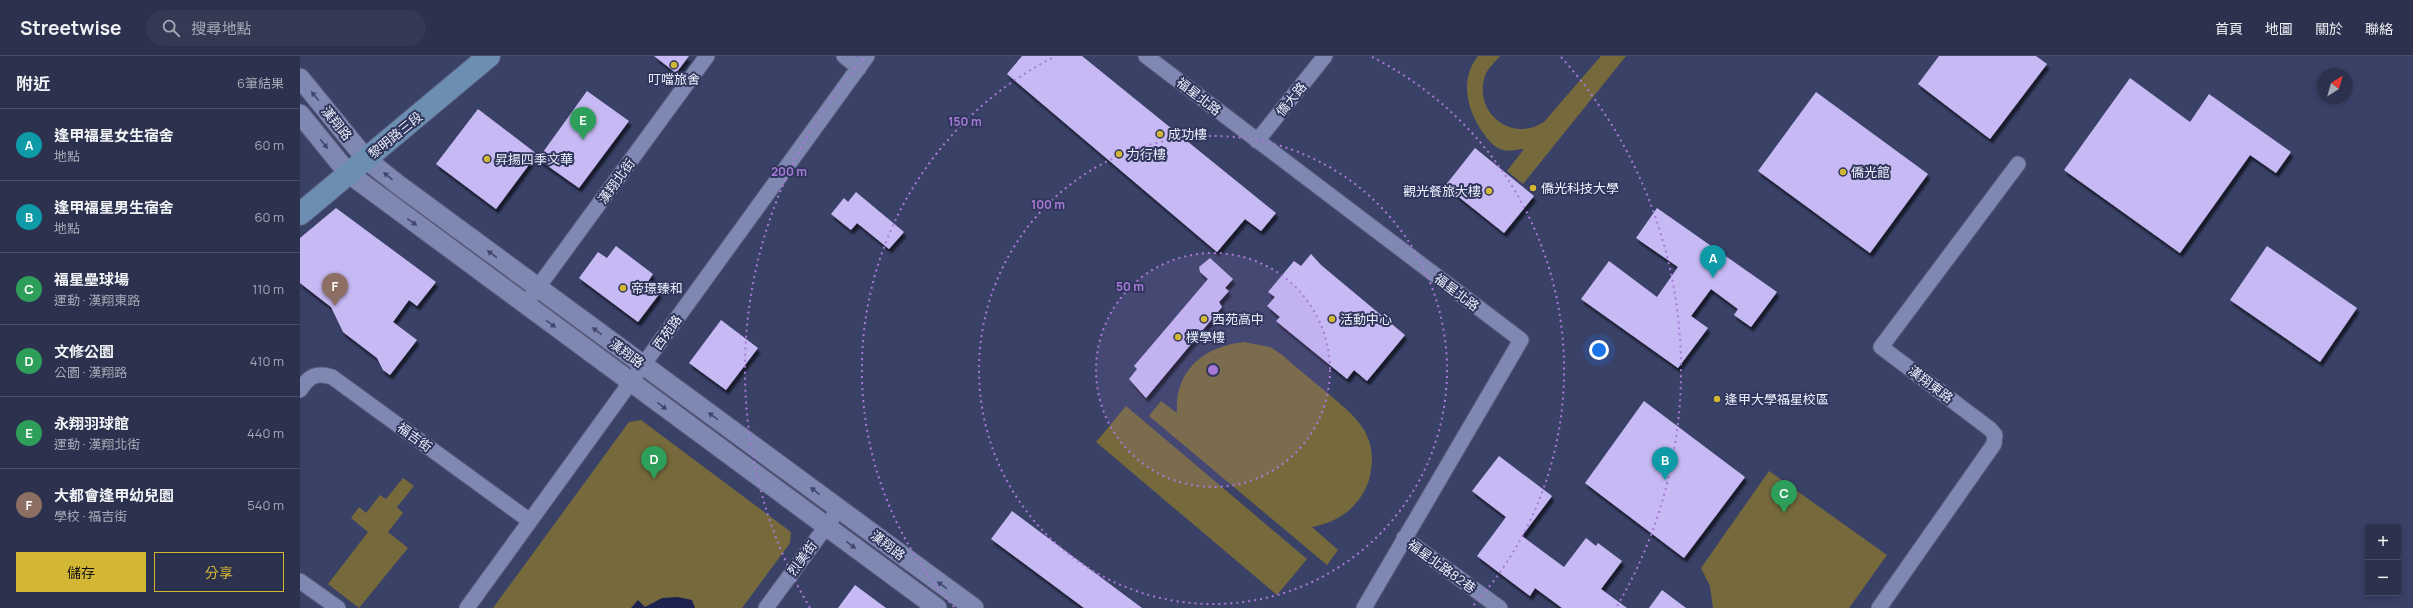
<!DOCTYPE html>
<html lang="zh-TW">
<head>
<meta charset="utf-8">
<style>
	:root { --surface:#2c314d; --page:#343954; --text:#f1f3f6; --muted:#a6a9b6; --line:#484c65; --accent:#d4b635 }
	body { margin:0; font-family:Manrope,"Noto Sans TC",sans-serif; background:var(--page); color:var(--text) }
	.controls { position:absolute; right:12px; bottom:12px; display:grid; overflow:hidden; border-radius:0px; box-shadow:0 2px 6px #0003 }
	.controls button { width:36px; height:36px; display:grid; place-items:center; padding:0; border:0; border-bottom:1px solid var(--line); background:var(--surface); color:var(--text); font:20px sans-serif }
	.compass { position:absolute; left:2017px; top:12px; width:36px; height:36px; border-radius:50%; background:var(--surface); box-shadow:0 2px 6px #0003; rotate:37deg }
	.you { position:absolute; left:1299px; top:294px; width:14px; height:14px; margin:-10px; border:3px solid #fff; border-radius:50%; background:#1a73e8; box-shadow:0 0 0 6px #1a73e833 }
	.badge { display:grid; place-items:center; width:26px; height:26px; border-radius:50%; background:var(--accent); color:#fff; font-size:13px; font-weight:700 }
	.pin { position:absolute; translate:-50% -33px; filter:drop-shadow(0 1px 2px #0008) }
	.pin::after { content:''; position:absolute; top:21px; width:14px; height:12px; background:inherit; clip-path:polygon(0 0,100% 0,50% 100%) }
	.list { margin:0; padding:0; list-style:none }
	h2 { display:flex; justify-content:space-between; align-items:center; height:52px; margin:0; padding:0 16px; font-size:17px }
	h2 small { font-size:13px; font-weight:400; color:var(--muted) }
	.list li { display:grid; grid-template-columns:26px 1fr auto; gap:12px; align-items:center; box-sizing:border-box; height:72px; padding:0 16px; border-top:1px solid var(--line) }
	.list b { display:block; font-size:15px; white-space:nowrap }
	.list p { margin:0; font-size:13px; white-space:nowrap; color:var(--muted) }
	.list em { font-size:13px; font-style:normal; color:var(--muted) }
	.actions { display:flex; gap:8px; padding:12px 16px }
	.actions a { flex:1; padding:9px 0; border:1px solid var(--accent); border-radius:0px; text-align:center; font-size:14px; color:var(--accent) }
	.actions .main { background:var(--accent); color:#111 }
	.icon { flex:none; width:22px; height:22px; fill:none; stroke:currentColor; stroke-width:2; stroke-linecap:round; stroke-linejoin:round }
	.map { position:relative; flex:none; width:2113px; height:552px; overflow:hidden }
	header { display:flex; align-items:center; gap:24px; box-sizing:border-box; height:56px; padding:0 20px; background:var(--surface); border-bottom:1px solid var(--line) }
	header strong { font-size:19px }
	nav { display:flex; gap:22px; margin-inline-start:auto; font-size:14px }
	.search { width:280px; height:36px; background:var(--page); display:flex; align-items:center; gap:10px; box-sizing:border-box; padding:0 14px; border-radius:22px; color:var(--muted); font-size:15px }
	main { display:flex }
	aside { flex:1; background:var(--surface) }
	.map>svg:first-child { display:block }
	.green { fill:#766a3c }
	.water { fill:#1d224f }
	.building { fill:#c7baf4; filter:url(#shadow) }
	.lines { fill:none; stroke-linecap:round; stroke-linejoin:round }
	.minor-casing { stroke:#565b7a; stroke-width:17 }
	.tertiary-casing { stroke:#565b7a; stroke-width:21 }
	.secondary-casing { stroke:#565b7a; stroke-width:24 }
	.minor { stroke:#7f88b3; stroke-width:15 }
	.tertiary { stroke:#7f88b3; stroke-width:19 }
	.secondary { stroke:#6c8eb2; stroke-width:22 }
	.oneway { fill:#40466d }
	.ring { fill:none; stroke:#a87ad8; stroke-width:2; stroke-dasharray:2 4 }
	.poi-dot { fill:#d4b635; stroke:#30365c; stroke-width:1.5 }
	.labels { text-anchor:middle; stroke-width:4; stroke-linejoin:round; paint-order:stroke }
	.poi-label { font-size:13px; fill:#ecf0fe; stroke:#30365c; text-anchor:start }
	.street-label { font-size:13px; fill:#ecf0fe; stroke:#30365c }
	.centre { fill:#a87ad8; stroke:#30365c; stroke-width:2 }
	.ring-label { font-size:12px; text-anchor:middle; font-weight:bold; fill:#a87ad8; stroke:#30365c; stroke-width:4; stroke-linejoin:round; paint-order:stroke }
</style>
</head>
<body>
<header>
<strong>Streetwise</strong>
<div class="search"><svg class="icon" aria-label="search" viewBox="0 0 24 24"><circle cx="10" cy="10" r="6"/><path d="M15 15l6 6"/></svg>搜尋地點</div>
<nav><a>首頁</a><a>地圖</a><a>關於</a><a>聯絡</a></nav>
</header>
<main>
<aside>
<h2>附近<small>6筆結果</small></h2>
<ul class="list">
<li><span class="badge" style="background:#0f9aa8">A</span><div><b>逢甲福星女生宿舍</b><p>地點</p></div><em>60 m</em></li>
<li><span class="badge" style="background:#0f9aa8">B</span><div><b>逢甲福星男生宿舍</b><p>地點</p></div><em>60 m</em></li>
<li><span class="badge" style="background:#2e9e5b">C</span><div><b>福星壘球場</b><p>運動 · 漢翔東路</p></div><em>110 m</em></li>
<li><span class="badge" style="background:#2e9e5b">D</span><div><b>文修公園</b><p>公園 · 漢翔路</p></div><em>410 m</em></li>
<li><span class="badge" style="background:#2e9e5b">E</span><div><b>永翔羽球館</b><p>運動 · 漢翔北街</p></div><em>440 m</em></li>
<li><span class="badge" style="background:#8d6e63">F</span><div><b>大都會逢甲幼兒園</b><p>學校 · 福吉街</p></div><em>540 m</em></li>
</ul>
<div class="actions"><a class="main">儲存</a><a>分享</a></div>
</aside>
<div class="map">
<svg width="2113" height="552" viewBox="0 0 2113 552">
	<defs>
		<filter id="shadow"><feDropShadow dx="2.5" dy="4.5" stdDeviation="1" flood-color="#0009"/></filter>
	</defs>
	<rect width="100%" height="100%" fill="#3a4167"/>
	<path class="green" d="M1178,0H1200C1195,6 1187,13 1185,20C1173,57 1212,87 1244,66L1301,0H1326L1223,128L1207,115L1224,93C1218,93 1210,96 1203,94C1195,92 1188,84 1184,78C1167,55 1159,24 1178,0Z
		M944,286L970,291L981,298C995,310 1010,323 1025,335C1052,358 1077,375 1071,414C1070,421 1068,428 1065,434C1053,456 1036,466 1012,471L1038,494L1027,509L849,360L861,345L877,357C874,315 904,290 944,286Z
		M826,350L1007,503L977,539L796,386Z
		M341,364L491,476L490,487L442,552H193L329,366Z
		M1469,415L1587,499L1549,552H1413L1410,530L1401,512Z
		M103,422L114,430L97,451L103,457L88,476L108,492L59,552L28,528L68,476L51,462L59,451L66,457L80,439L86,443Z"/>
	<path class="water" d="M378,541L392,544L395,552H331L338,544L345,551L362,542Z"/>
	<path class="building" d="M354,0H389L376,17Z
		M722,0H782L976,157L961,175L945,163L917,196L707,18Z
		M1639,0H1736L1747,8L1690,83L1618,28Z
		M1830,22L1890,66L1909,38L1991,96L1976,117L1950,99L1880,197L1764,114Z
		M287,35L329,65L279,132L238,103Z
		M1516,36L1628,118L1570,197L1458,115Z
		M178,53L237,98L196,153L136,108Z
		M1175,92L1234,140L1204,177L1145,130Z
		M556,136L604,176L589,193L557,167L551,174L531,158L544,142L548,146Z
		M36,152L136,226L117,250L109,244L93,266L117,284L90,319L83,314L77,302L43,276L31,251L0,227V182Z
		M1357,152L1477,236L1451,271L1434,259L1438,253L1411,233L1391,260L1408,272L1378,312L1281,243L1309,205L1357,241L1378,211L1336,182Z
		M316,190L353,218L347,227L360,237L338,266L279,222L298,196L307,202Z
		M1967,190L2057,252L2020,306L1930,244Z
		M1011,198L1021,209L1105,279L1067,325L1054,314L1047,323L976,265L980,261L967,250L975,241L968,236L994,205L1001,210Z
		M910,202L933,223L925,232L929,235L919,246L922,251L846,342L829,323L837,313L834,310L908,223L900,216L899,211Z
		M421,264L458,292L426,334L389,307Z
		M1344,345L1445,421L1384,502L1285,427Z
		M1199,400L1252,440L1222,480L1264,511L1286,482L1296,490L1298,487L1322,505L1301,533L1327,552H1262L1235,532L1230,540L1177,500L1206,461L1172,435Z
		M712,455L842,552H784L691,483Z
		M555,529L586,552H538Z
		M1362,534L1386,552H1349Z"/>
	<g class="lines">
		<defs>
			<path id="minor" d="M544,0L559,12
				M846,0L1221,284L1064,552
				M957,85L1025,0
				M225,249L407,0
				M0,334C9,320 16,316 32,321L230,465
				M1104,482L1200,552
				M0,525L38,552
				M167,552L567,0
				M466,552L539,453
				M1579,552L1694,388L1695,379L1690,373L1581,291L1718,108"/>
			<path id="tertiary" d="M0,22L66,103L96,127L674,552
				M0,58L48,117L637,552"/>
			<path id="secondary" d="M0,158L189,0"/>
		</defs>
		<use href="#minor" class="minor-casing"/>
		<use href="#tertiary" class="tertiary-casing"/>
		<use href="#secondary" class="secondary-casing"/>
		<use href="#minor" class="minor"/>
		<use href="#tertiary" class="tertiary"/>
		<use href="#secondary" class="secondary"/>
	</g>
	<defs><path id="oneway-solid" d="M-6-.8H1V-3.2L6.5 0L1 3.2V.8H-6Z"/></defs>
	<g class="oneway">
		<use href="#oneway-solid" transform="translate(15 40) rotate(-129)"/>
		<use href="#oneway-solid" transform="translate(24 88) rotate(51)"/>
		<use href="#oneway-solid" transform="translate(88 120) rotate(-141)"/>
		<use href="#oneway-solid" transform="translate(112 166) rotate(36)"/>
		<use href="#oneway-solid" transform="translate(192 198) rotate(-144)"/>
		<use href="#oneway-solid" transform="translate(251 268) rotate(36)"/>
		<use href="#oneway-solid" transform="translate(297 275) rotate(-144)"/>
		<use href="#oneway-solid" transform="translate(362 350) rotate(36)"/>
		<use href="#oneway-solid" transform="translate(413 360) rotate(-144)"/>
		<use href="#oneway-solid" transform="translate(515 435) rotate(-143)"/>
		<use href="#oneway-solid" transform="translate(551 489) rotate(36)"/>
		<use href="#oneway-solid" transform="translate(642 529) rotate(-144)"/>
	</g>
	<circle cx="913" cy="314" r="117" fill="#a87ad8" fill-opacity=".12"/>
	<g class="ring">
		<circle cx="913" cy="314" r="117"/>
		<circle cx="913" cy="314" r="234"/>
		<path d="M654 551A351 351 0 0 1 754 1M1072 1A351 351 0 0 1 1172 551"/>
		<path d="M510 552A468 468 0 0 1 565 1M1261 1A468 468 0 0 1 1316 552"/>
	</g>
	<g class="poi-dot">
		<circle cx="374" cy="9" r="4"/>
		<circle cx="860" cy="78" r="4"/>
		<circle cx="819" cy="98" r="4"/>
		<circle cx="187" cy="103" r="4"/>
		<circle cx="1543" cy="116" r="4"/>
		<circle cx="1233" cy="132" r="4"/>
		<circle cx="1189" cy="135" r="4"/>
		<circle cx="323" cy="232" r="4"/>
		<circle cx="904" cy="263" r="4"/>
		<circle cx="1032" cy="263" r="4"/>
		<circle cx="878" cy="281" r="4"/>
		<circle cx="1417" cy="343" r="4"/>
	</g>
	<g class="labels">
		<g class="poi-label">
			<text x="374" y="28" text-anchor="middle">叮噹旅舍</text>
			<text x="868" y="83">成功樓</text>
			<text x="827" y="103">力行樓</text>
			<text x="195" y="108">昇揚四季文華</text>
			<text x="1551" y="121">僑光館</text>
			<text x="1241" y="137">僑光科技大學</text>
			<text x="1181" y="140" text-anchor="end">觀光餐旅大樓</text>
			<text x="331" y="237">帝璟臻和</text>
			<text x="912" y="268">西苑高中</text>
			<text x="1040" y="268">活動中心</text>
			<text x="886" y="286">樸學樓</text>
			<text x="1425" y="348">逢甲大學福星校區</text>
		</g>
		<g class="street-label">
			<text transform="translate(899 40) rotate(38)" y="5">福星北路</text>
			<text transform="translate(991 43) rotate(-51)" y="5">僑大路</text>
			<text transform="translate(37 67) rotate(51)" y="5">漢翔路</text>
			<text transform="translate(95 79) rotate(-39)" y="5">黎明路三段</text>
			<text transform="translate(316 125) rotate(-54)" y="5">漢翔北街</text>
			<text transform="translate(1157 236) rotate(37)" y="5">福星北路</text>
			<text transform="translate(367 276) rotate(-54)" y="5">西苑路</text>
			<text transform="translate(327 297) rotate(36)" y="5">漢翔路</text>
			<text transform="translate(1631 328) rotate(37)" y="5">漢翔東路</text>
			<text transform="translate(115 381) rotate(36)" y="5">福吉街</text>
			<text transform="translate(588 489) rotate(37)" y="5">漢翔路</text>
			<text transform="translate(502 502) rotate(-54)" y="5">烈美街</text>
			<text transform="translate(1142 510) rotate(36)" y="5">福星北路82巷</text>
		</g>
	</g>
	<circle cx="913" cy="314" r="6" class="centre"/>
	<g class="ring-label">
		<text x="665" y="70">150 m</text>
		<text x="489" y="120">200 m</text>
		<text x="748" y="153">100 m</text>
		<text x="830" y="235">50 m</text>
	</g>
</svg>
<div class="controls">
<button>+</button>
<button>−</button>
</div>
<svg class="compass" viewBox="-18 -18 36 36"><path d="M0-13l5 13h-10z" fill="#e53935"/><path d="M0 13l5-13h-10z" fill="#a6a9b6"/></svg>
<div class="you"></div>
<div class="pin badge" style="left:1413px;top:222px;background:#0f9aa8">A</div>
<div class="pin badge" style="left:1365px;top:424px;background:#0f9aa8">B</div>
<div class="pin badge" style="left:1484px;top:457px;background:#2e9e5b">C</div>
<div class="pin badge" style="left:354px;top:423px;background:#2e9e5b">D</div>
<div class="pin badge" style="left:283px;top:84px;background:#2e9e5b">E</div>
<div class="pin badge" style="left:35px;top:250px;background:#8d6e63">F</div>
</div>
</main>
</body>
</html>
